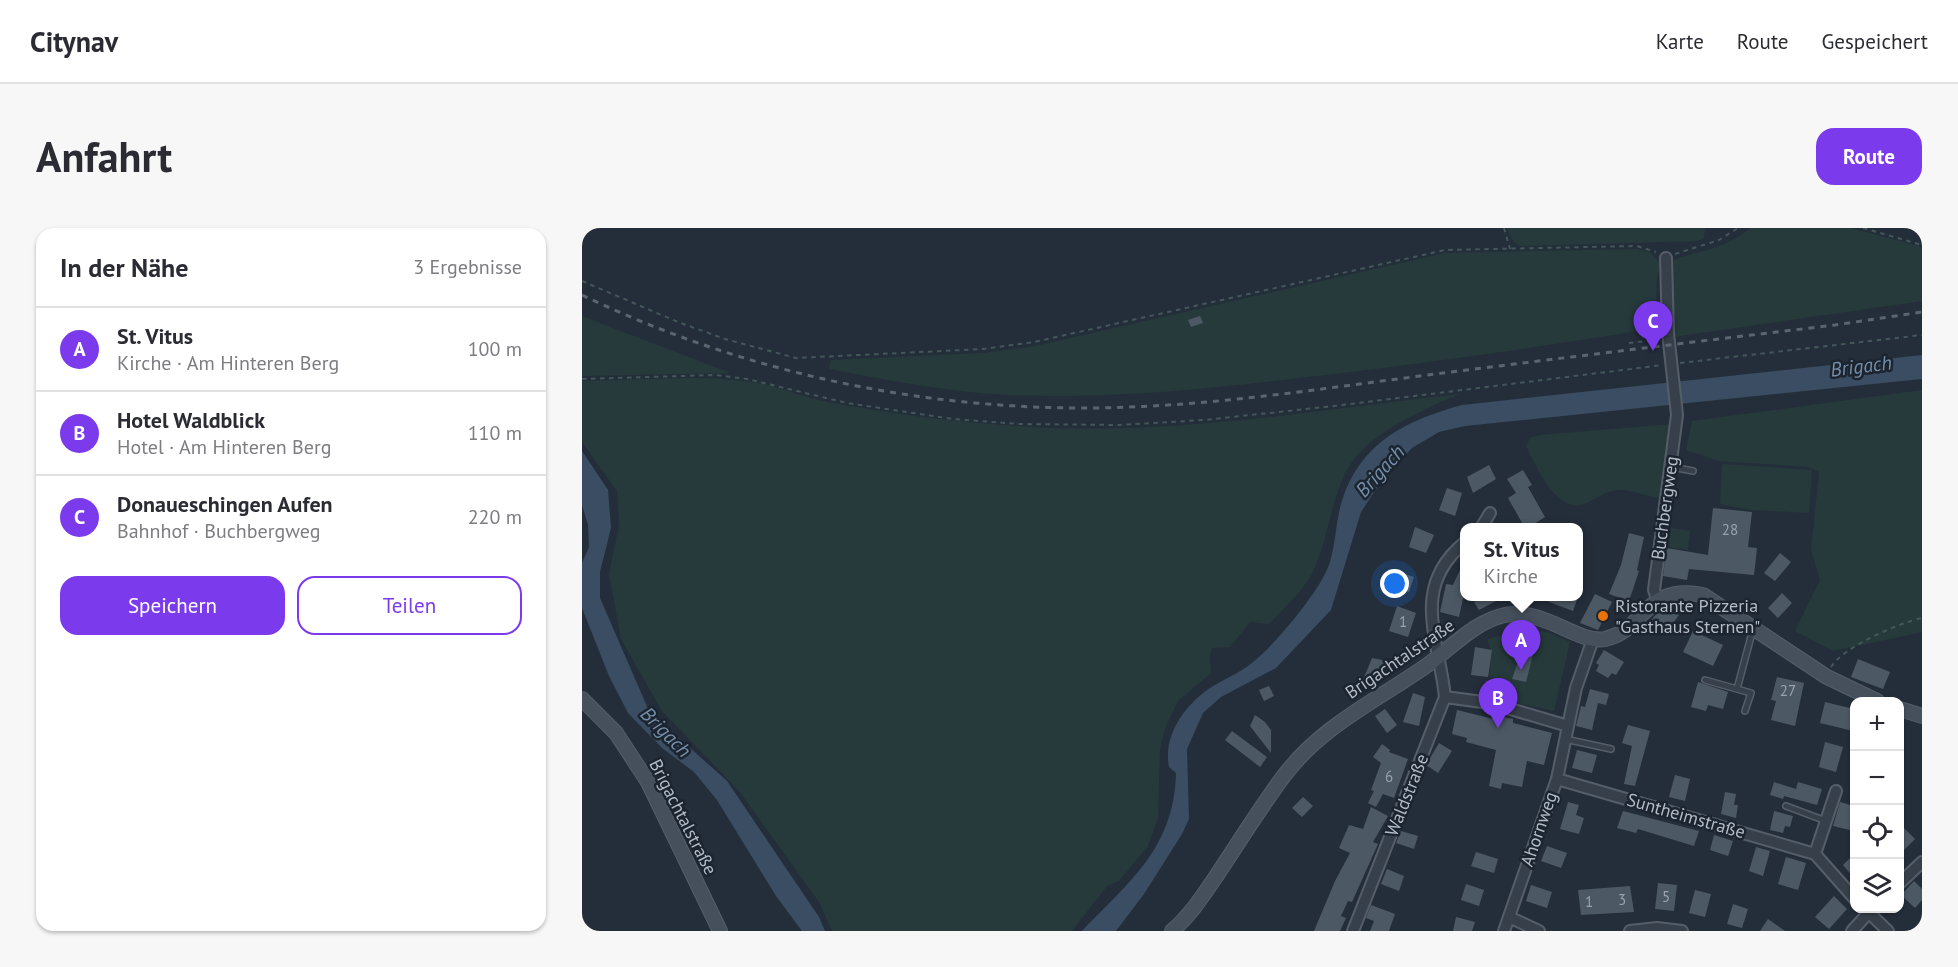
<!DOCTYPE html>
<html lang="de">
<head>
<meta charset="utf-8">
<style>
	:root { --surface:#fff; --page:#f7f7f7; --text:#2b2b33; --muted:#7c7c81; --line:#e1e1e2; --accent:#7c3aed }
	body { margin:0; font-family:"PT Sans",sans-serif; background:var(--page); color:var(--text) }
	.controls { position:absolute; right:18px; bottom:18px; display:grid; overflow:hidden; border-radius:12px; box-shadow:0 2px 4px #0004 }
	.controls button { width:54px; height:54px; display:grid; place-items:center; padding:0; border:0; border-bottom:2px solid var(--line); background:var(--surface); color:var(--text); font:30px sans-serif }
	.you { position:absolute; left:813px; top:356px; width:21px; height:21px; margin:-15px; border:4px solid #fff; border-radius:50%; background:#1a73e8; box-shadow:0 0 0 9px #1a73e833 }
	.badge { display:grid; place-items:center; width:39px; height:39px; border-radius:50%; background:var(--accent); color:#fff; font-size:20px; font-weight:700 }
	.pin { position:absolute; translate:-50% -50px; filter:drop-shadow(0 2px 3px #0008) }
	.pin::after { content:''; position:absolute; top:32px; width:21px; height:18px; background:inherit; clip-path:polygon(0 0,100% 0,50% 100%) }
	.popup { position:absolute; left:878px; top:295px; width:123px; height:78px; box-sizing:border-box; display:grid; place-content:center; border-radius:12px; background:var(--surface); filter:drop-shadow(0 2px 4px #0005); font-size:20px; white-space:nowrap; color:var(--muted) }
	.popup b { font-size:22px; color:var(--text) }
	.popup::after { content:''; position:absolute; left:50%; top:100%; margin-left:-12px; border:12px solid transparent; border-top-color:var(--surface) }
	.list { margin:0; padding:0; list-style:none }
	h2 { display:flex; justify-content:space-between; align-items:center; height:78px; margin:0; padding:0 24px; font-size:26px }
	h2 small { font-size:20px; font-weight:400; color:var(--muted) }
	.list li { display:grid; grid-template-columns:39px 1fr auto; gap:18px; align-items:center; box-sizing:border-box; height:84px; padding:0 24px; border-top:2px solid var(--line) }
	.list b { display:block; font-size:22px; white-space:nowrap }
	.list p { margin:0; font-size:20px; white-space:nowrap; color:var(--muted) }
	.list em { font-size:20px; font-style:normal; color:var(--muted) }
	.actions { display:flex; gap:12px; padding:18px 24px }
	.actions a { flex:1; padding:14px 0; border:2px solid var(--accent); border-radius:18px; text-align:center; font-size:21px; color:var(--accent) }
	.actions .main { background:var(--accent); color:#fff }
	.icon { flex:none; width:33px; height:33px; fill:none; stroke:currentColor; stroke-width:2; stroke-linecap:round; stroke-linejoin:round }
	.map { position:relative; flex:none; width:1340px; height:703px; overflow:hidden; border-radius:18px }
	header { display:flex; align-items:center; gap:36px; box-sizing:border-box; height:84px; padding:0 30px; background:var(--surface); border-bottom:2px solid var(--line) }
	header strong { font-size:28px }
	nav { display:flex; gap:33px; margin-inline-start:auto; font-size:21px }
	.intro { display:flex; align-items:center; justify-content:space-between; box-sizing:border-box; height:144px; padding:0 36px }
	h1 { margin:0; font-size:42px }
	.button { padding:15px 27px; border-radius:18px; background:var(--accent); color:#fff; font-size:21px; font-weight:700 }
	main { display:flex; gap:36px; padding:0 36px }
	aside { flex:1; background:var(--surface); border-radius:18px; box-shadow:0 2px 4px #0004 }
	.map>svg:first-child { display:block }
	.green { fill:#263a3b; fill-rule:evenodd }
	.water { fill:#3a4d62 }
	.building { fill:#4c5965 }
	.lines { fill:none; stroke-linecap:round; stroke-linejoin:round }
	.lane-casing { stroke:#555e68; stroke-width:8 }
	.street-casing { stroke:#555e68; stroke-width:14 }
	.secondary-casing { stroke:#555e68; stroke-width:16 }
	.path { stroke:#435758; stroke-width:2; stroke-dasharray:4.5 4.5; stroke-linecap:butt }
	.lane { stroke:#37404a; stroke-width:5 }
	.street { stroke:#37404a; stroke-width:10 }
	.secondary { stroke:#46505d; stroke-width:14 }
	.rail { stroke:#596571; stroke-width:3; stroke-dasharray:6 6; stroke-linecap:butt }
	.food-dot { fill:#e8710a; stroke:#1c252f; stroke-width:2 }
	.labels { text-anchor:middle; stroke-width:5; stroke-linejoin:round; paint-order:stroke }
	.number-label { font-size:15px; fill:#99a2ae }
	.street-label { font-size:18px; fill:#b3bbc6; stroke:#1c252f }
	.poi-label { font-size:18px; fill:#b3bbc6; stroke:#1c252f; text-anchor:start }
	.water-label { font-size:20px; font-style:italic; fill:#748da8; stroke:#1c252f }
</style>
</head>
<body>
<header>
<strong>Citynav</strong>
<nav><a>Karte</a><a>Route</a><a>Gespeichert</a></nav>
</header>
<div class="intro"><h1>Anfahrt</h1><a class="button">Route</a></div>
<main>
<aside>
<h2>In der Nähe<small>3 Ergebnisse</small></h2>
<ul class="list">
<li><span class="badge">A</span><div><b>St. Vitus</b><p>Kirche · Am Hinteren Berg</p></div><em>100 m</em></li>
<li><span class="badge">B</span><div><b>Hotel Waldblick</b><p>Hotel · Am Hinteren Berg</p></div><em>110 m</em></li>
<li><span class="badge">C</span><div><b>Donaueschingen Aufen</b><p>Bahnhof · Buchbergweg</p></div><em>220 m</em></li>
</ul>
<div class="actions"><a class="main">Speichern</a><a>Teilen</a></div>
</aside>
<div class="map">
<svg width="1340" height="703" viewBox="0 0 1340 703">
	<rect width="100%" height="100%" fill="#242e3a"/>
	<path class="green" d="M925,0H1123L1122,10L1116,13L940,18C931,16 928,9 925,0Z
		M1168,0H1268L1340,19V73L1091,109L1089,41L1092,32C1120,22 1146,20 1168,0Z
		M1055,21L1069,25L1079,36L1075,50L1073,97L1066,101C962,119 857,133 752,146C644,159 535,172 426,167C366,164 306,152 247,141L249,132L401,125L453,118L863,25Z
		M0,88L148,145L0,148Z
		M104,150C130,150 155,151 181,156C203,161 224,170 246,174C309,186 372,194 435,198C583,209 732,182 878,166C847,178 788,206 770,234C750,263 748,302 735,334C726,359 705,377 687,396L668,394L648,419L630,420L628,428L629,445L596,473L583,500L578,521L576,590L566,618L537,653L525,658L490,703H250L237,674L158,564L80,483L39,411L27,346L37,297L35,263L0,214V153Z
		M1340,162V404L1251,423L1213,403L1238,352L1229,322L1237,244L1226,239L1137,233L1104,222L1110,193Z
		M1090,196L1080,266L1077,270C1063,268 1049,261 1036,262C1022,263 1014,272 1002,276C975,287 953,236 944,218L948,210L957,207Z
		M1140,236L1230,242L1227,285L1170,282L1138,276Z
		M1089,300L1108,303L1106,322L1087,319Z
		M940,399L967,405L988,414L972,483L925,473L929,456L907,448L910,424L905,412ZM942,415L955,420L953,426L949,425L943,454L930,451Z"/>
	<path class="water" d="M1340,127V151L883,198L857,204L830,220L800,252L779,284L749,382L694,440L639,469L621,485L605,521L607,591L600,606L562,666L534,703H500C548,653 592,620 594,545L587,539C581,507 602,478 628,460C642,451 658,445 671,434C692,418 731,370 743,346C753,328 753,300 758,280C775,216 822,193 880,177Z
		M0,223L26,262L29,300L18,344V370L67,483L145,553L237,689L243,703H220L194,668L135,572L112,544L80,520L46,485L27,448L0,380V335L7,319L6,297L0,277Z"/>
	<path class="building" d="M618,88L621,95L609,99L606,92Z
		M907,237L914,251L891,265L885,249Z
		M941,242L950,257L946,259L963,289L946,300H943L926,270L934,265L925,251Z
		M865,260L880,265L873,288L857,282Z
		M1131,280L1170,284L1166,319L1175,320L1172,347L1107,341L1105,352L1081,348L1085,320L1126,327Z
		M833,299L852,307L844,325L827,319Z
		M1047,305L1062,309L1055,342L1057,343L1047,373L1027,366L1039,337Z
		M1198,325L1209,334L1193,353L1182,345Z
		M882,333V366L877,389L858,384L864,356L871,357Z
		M817,344L832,349L827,364L812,359Z
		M1200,365L1210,375L1196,390L1186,380Z
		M1013,366L1030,374L1016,402L998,395Z
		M902,369H922L897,382L892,374Z
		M954,369H996L991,383Z
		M815,378L834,385L826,409L807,403Z
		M1085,378L1097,387L1084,405L1068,394L1075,385Z
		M1111,403L1141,417L1131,438L1101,424Z
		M942,415L953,419L944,454L930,451Z
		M893,419L910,422L906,449L889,447Z
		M1022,422L1042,434L1034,447L1030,445L1026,450L1014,443L1017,437L1014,435Z
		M790,430L805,433L802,443L799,441L797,447L793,446L790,455L781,452Z
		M1276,431L1308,444L1301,461L1269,449Z
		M1195,449L1222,455L1213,498L1189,492L1194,473L1189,472Z
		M1116,454L1146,464L1141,481L1126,477L1124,483L1109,479Z
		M687,458L692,468L682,473L677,462Z
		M1008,461L1027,466L1024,477L1016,475L1010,502L994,498L999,478L1003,479Z
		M831,465L843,469L837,498L821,494Z
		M1243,474L1272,481L1271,503L1238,495Z
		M803,481L815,497L805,505L793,488Z
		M875,482L920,493L922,489L931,491V495L970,505L962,537L945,533L940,559L920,555L919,561L907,558L914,522L884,514L885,510L870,506Z
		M673,487L683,494L689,502V525L668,498Z
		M1046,497L1068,503L1053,558L1042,556L1050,518L1040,515Z
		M650,503L685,529L678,539L643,512Z
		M1243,514L1261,519L1254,544L1237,539Z
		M857,515L870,523L856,545L844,537Z
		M800,516L808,522L807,524L826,531L812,570L801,566L794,579L786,575L792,563L789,562L799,535L791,529Z
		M995,522L1015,527L1010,545L990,540Z
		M1093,547L1108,551L1103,573L1087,569Z
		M1192,554L1214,561L1216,554L1240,561L1235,577L1202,568L1201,571L1188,567Z
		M1143,564L1154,566L1152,577H1156L1154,590L1139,586Z
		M721,569L731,578L720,589L710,580Z
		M986,574L997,577L994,587L1002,590L997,606L978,601Z
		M1258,574L1272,578L1268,602L1251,598Z
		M789,579L806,588L791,614L796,616L770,674L766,673L759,688L764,690L758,703H732L753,653L768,625L757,620L767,597L781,601Z
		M1041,583L1117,603L1112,618L1056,601L1054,605L1035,600Z
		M1192,583L1211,588L1208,599L1203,598L1201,605L1188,602Z
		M1322,600L1333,611L1317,627V604Z
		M819,603L836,608L832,621L814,615Z
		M1132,607L1151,613L1146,628L1128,622Z
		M965,618L985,625L979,640L959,633Z
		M1174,619L1188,623L1181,648L1167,643Z
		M894,624L916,631L912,645L889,638Z
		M1272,626V650L1261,637Z
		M1204,629L1224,635L1216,662L1196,656Z
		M805,641L822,648L817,663L799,656Z
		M1332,653L1340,661V672L1333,680L1319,667Z
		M1076,655L1095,657L1092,683L1073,681Z
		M884,656L902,662L897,678L879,672Z
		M949,657L970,664L965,680L944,673Z
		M1048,658L1052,684L999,687L996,662Z
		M1113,662L1129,666L1123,689L1107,685Z
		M1252,668L1265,681L1247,701L1233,689Z
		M1151,676L1166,681L1160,700L1145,696Z
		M789,677L813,686L807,703H788L792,693L784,690Z
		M874,689L893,694L890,703H871Z
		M1186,691L1203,703H1178Z"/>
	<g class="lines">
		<defs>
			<path id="lane" d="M1090,239L1111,243
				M1123,452L1169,465L1163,483
				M1155,461L1171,401
				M983,511L1029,521
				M1204,578L1244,593"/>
			<path id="street" d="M899,300L908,285
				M1076,373L1072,362L1095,187L1086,105L1084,30
				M863,469L908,475L986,498
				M975,551L1233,626L1272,670
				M1233,626L1254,563
				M1318,655L1340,634
				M1282,680L1306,703
				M927,689L957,703
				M771,703L863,469C857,411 828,360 882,315
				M922,703L975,551L994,460L1011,411
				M1048,703L1075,700L1100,703
				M1270,703L1290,681"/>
			<path id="secondary" d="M0,471L34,505L66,554L138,703
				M1318,481L1340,488
				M590,703C608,688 622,666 635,647C657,614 678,580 701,549C739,498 794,473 844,438C868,421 893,393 923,387C962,380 996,416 1023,411C1064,402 1061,356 1121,367L1245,449L1295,473"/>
		</defs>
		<use href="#lane" class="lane-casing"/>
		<use href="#street" class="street-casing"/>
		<use href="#secondary" class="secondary-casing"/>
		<path class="path" d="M922,0L928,21
			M1281,0L1340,17
			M1093,26L1137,12L1156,0
			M0,53L96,94L143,111L214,130L401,121L452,114L863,22L1055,18L1074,24
			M1047,115L1066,113L1076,107
			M1098,135L1340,107
			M0,151L133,147L165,151L265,175L371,191L437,196L537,197L622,192L752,178L1081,137
			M1249,439C1261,419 1317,395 1340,390"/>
		<use href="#lane" class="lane"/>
		<use href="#street" class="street"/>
		<use href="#secondary" class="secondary"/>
		<path class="rail" d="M0,67C156,142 329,180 502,180C628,180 753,158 878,143C1003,127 1128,112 1253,97L1340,84"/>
	</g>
	<circle class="food-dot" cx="1021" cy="388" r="6"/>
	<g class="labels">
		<g class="number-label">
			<text x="1148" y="307">28</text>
			<text x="821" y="399">1</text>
			<text x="1206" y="468">27</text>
			<text x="807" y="554">6</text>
			<text x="1084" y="674">5</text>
			<text x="1040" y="677">3</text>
			<text x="1007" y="679">1</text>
		</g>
		<g class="street-label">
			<text transform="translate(1083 280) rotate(-82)" y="6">Buchbergweg</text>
			<text transform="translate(818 431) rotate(-34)" y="6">Brigachtalstraße</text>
			<text transform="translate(825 567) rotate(-68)" y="6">Waldstraße</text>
			<text transform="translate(1104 588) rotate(16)" y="6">Suntheimstraße</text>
			<text transform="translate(101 589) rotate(63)" y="6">Brigachtalstraße</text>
			<text transform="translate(957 601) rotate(-71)" y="6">Ahornweg</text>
		</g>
		<g class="poi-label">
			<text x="1033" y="384">Ristorante Pizzeria<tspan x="1033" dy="21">"Gasthaus Sternen"</tspan></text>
		</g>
		<g class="water-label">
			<text transform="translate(1279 138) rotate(-7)" y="7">Brigach</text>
			<text transform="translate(798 243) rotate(-48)" y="7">Brigach</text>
			<text transform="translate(84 504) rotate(45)" y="7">Brigach</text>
		</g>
	</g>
</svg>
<div class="controls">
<button>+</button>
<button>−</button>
<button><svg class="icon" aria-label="locate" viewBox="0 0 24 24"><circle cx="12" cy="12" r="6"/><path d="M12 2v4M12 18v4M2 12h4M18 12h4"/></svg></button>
<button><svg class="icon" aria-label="layers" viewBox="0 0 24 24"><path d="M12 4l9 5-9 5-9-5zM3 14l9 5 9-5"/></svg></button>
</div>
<div class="you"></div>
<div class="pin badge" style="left:939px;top:442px">A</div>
<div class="popup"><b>St. Vitus</b>Kirche</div>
<div class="pin badge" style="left:916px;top:500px">B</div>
<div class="pin badge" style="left:1071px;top:123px">C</div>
</div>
</main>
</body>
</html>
